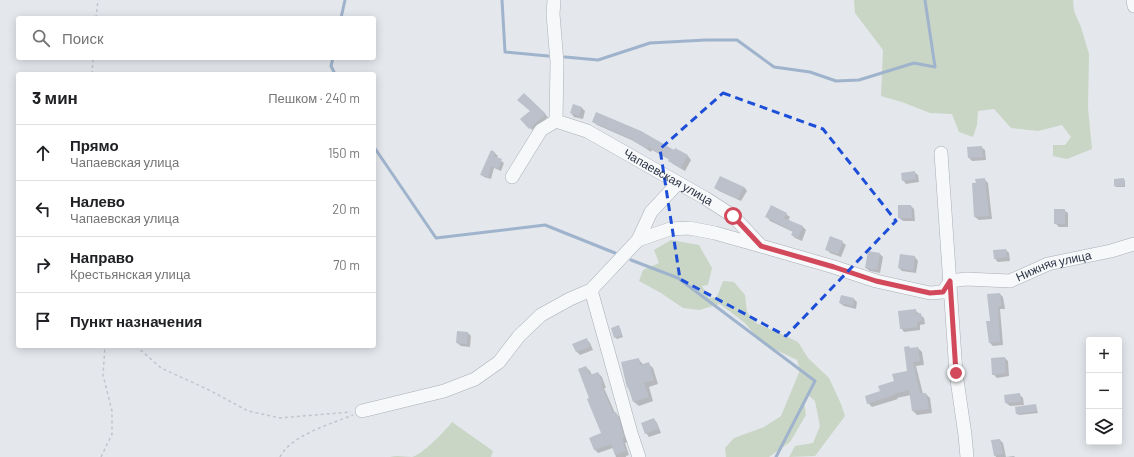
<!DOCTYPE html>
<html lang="ru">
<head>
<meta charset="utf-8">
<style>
	:root { --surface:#fff; --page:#f2f2f2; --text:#202124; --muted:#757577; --line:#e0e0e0 }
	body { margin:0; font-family:Barlow,sans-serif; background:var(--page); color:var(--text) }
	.controls { position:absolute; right:12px; bottom:12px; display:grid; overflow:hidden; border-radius:4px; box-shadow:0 2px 10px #0003 }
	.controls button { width:36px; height:36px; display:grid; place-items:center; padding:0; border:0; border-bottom:1px solid var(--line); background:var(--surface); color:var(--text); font:20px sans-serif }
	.stop { position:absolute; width:12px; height:12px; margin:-9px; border:3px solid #d1495b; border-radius:50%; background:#fff }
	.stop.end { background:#d1495b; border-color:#fff; box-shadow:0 1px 4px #0008 }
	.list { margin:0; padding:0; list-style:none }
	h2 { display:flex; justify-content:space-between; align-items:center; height:52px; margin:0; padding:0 16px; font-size:17px }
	h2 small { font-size:13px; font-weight:400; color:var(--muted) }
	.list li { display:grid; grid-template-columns:26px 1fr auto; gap:12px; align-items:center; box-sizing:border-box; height:56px; padding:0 16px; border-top:1px solid var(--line) }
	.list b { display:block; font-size:15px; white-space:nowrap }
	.list p { margin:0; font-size:13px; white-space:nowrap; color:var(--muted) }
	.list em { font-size:13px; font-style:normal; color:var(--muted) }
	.icon { flex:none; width:22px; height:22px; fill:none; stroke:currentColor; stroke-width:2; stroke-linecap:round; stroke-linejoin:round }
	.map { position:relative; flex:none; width:1134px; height:457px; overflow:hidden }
	.search { position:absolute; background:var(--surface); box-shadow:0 2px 10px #0003; left:16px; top:16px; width:360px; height:44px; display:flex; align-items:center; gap:10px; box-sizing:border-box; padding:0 14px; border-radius:4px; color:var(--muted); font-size:15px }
	.panel { position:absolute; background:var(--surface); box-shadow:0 2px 10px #0003; left:16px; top:72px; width:360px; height:276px; border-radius:4px }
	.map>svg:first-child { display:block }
	.green { fill:#c9d6c5 }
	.shadow { fill:#0003 }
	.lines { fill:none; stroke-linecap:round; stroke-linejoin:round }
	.stream { stroke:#9fb4cc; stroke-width:3 }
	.building { fill:#bbc0ca }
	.minor-casing { stroke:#a9aeb7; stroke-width:14 }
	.path { stroke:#c2c5cb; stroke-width:1.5; stroke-dasharray:3 3; stroke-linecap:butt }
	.minor { stroke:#f7f8fa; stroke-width:13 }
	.route { stroke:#d1495b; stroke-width:5 }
	.marked { fill:none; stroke:#1d4ed8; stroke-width:3; stroke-dasharray:8 5; stroke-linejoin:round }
	.labels { text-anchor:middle; stroke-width:3.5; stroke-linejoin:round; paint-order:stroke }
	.street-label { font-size:12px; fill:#2b3445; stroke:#f4f6f9 }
</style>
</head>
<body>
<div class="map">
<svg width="1134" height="457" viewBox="0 0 1134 457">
	<rect width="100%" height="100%" fill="#e4e7ec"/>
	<path class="green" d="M854,0H1073L1074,11L1081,27L1089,54L1088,108L1092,149L1067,159L1053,156V145H1065L1071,137L1062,125L1038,131L1011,128L994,109L978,111L977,125L973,137L959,132L952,114L930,113L902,102L881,96L883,50L855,13Z
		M671,240L699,245L712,268L708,285L702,286L709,298L717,297L723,281L734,282L745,295L747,312L756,323L781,334L798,342L808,358L829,378L841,404L845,416L815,456L789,457L795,446L813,443L820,426L815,401L807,394L804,401L806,415L790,442L769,457H726L725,448L734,438L764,427L781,416L800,370L797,360L762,343L745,323L720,304L699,310L683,308L661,293L639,281L643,270L659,263L654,250Z
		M452,422L493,451L491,457H390C397,455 405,457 412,457C423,454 445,431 452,422Z"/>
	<path class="shadow" d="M524,94L548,117L532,130L522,119L531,111Z
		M574,105L582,108L585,111L583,119L574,117L571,113Z
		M594,122L674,152L675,150L688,156L691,160L685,171L673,164L670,160L652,150L651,152L636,142L597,125Z
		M981,147L985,150L986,160L972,161L969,158Z
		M495,153L498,156L497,158L504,163L501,171L494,168L491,179L484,177L481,174Z
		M914,172L918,175L919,182L906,184L903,180Z
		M984,179L988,183L992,219L979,220L975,217L973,184Z
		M1124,179L1125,181V187H1116L1115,186Z
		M744,187L747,191L741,201L719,191L715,188Z
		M911,206L914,209L915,221H903L899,218Z
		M1064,210L1068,213V227H1059L1055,223Z
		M786,214L790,217L788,221L803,227L806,230L802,241L795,238L792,235L793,232L770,221L767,217Z
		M842,242L846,245L841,257L830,253L826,249Z
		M1006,250L1009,253L1010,261L998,262L995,259Z
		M880,254L883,257L880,273L870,271L866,268Z
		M901,255L915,257L918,261L916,273L902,271L899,268Z
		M1000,294L1003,297L1005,309H1000L1003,345L993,346L990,343L991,321L988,295Z
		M854,299L857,302L856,309L844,306L840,303Z
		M915,310L924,318L925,324L920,325V330L904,332L901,328Z
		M620,328L623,337L617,339L615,337Z
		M468,333L471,336L470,347L461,346L457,343Z
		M586,339L590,343L593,350L580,355L577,352L574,344Z
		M918,348L922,352L924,365L916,366L923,394H926L930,398L932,413L917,415L913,411L911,395L897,398L898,399L872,407L868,403L881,392L908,371L911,349Z
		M1005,358L1008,361L1009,376L997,378L993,374Z
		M638,359L644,365L648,363L653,368L658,384L649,387L653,401L639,406L634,402L628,387L622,363Z
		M586,367L590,371L592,375L598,373L602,377L606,388H604L615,413L620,417L628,442L625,443L629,455L626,456V457H616L613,448L598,453L594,449L602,434L591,399Z
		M1019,394L1023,398L1024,405L1010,406L1006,403Z
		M1036,406L1038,413L1019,415L1017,414Z
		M654,419L657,423L661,433L649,437L646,433Z
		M1000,440L1003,443L1006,457L1014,456L1015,457H996L995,455Z"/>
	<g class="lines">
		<path class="stream" d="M502,0L505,52L548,56
			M341,18L345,0
			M565,57L598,60L650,43L706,40H737L774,67L810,72L836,81L859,80L914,63L935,67L925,0
			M333,58L331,66L335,74
			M374,147L436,238L545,225L615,253
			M631,260L678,278L815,381L776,457"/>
	</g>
	<path class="building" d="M524,93L546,114L529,129L520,119L530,111L517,100Z
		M573,104L582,107L579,116L570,113Z
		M596,112L641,131L674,150L675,148L688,155L681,168L668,161L669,159L648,147L647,149L633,141L634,140L592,122Z
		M982,146L983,157L968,158L967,147Z
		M491,150L495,152L494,156L502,159L498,169L491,166L488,177L480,175Z
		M915,171L916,179L902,181L901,173Z
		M720,176L744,187L738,199L714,188Z
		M985,178L989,216L974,217L972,183H976L975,179Z
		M1124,178V186H1114V179Z
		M771,205L787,213L784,218L803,226L798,238L791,235L793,231L765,217Z
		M898,205H911L912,218H898Z
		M1054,209H1065V224H1054Z
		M830,236L843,241L838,254L825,250Z
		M1006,249L1007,257L994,259L993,250Z
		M868,251L880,253L877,270L865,268Z
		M900,254L915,256L913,271L898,268Z
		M1000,293L1002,306L998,307L1000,342L989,343L986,321H990L987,294Z
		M841,295L854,298L853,306L839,303Z
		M916,309V314L921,313L922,321L917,322V327L900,329L898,311Z
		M619,325L622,335L614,338L611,328Z
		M457,331L468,332L467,344L456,343Z
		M587,338L590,347L576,352L572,344Z
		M909,346L910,348L918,347L920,361L913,362L920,393H926L929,409L912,411L909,390L894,394V395L867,404L865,396L880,391L878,386L894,381L892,374L907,371L904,347Z
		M1005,357L1006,373L992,375L991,358Z
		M639,358L640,365L649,362L654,380L644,383L649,397L633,402L628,387L627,388L621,362Z
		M586,366L590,375L598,372L603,384H601L613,413L616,412L619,418L624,438L622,439L626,451L615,455L611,444L594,450L589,438L601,433L587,399L589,398L578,369Z
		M1020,393L1021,402L1005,403L1004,395Z
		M1036,404L1037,411L1016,414L1015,407Z
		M654,418L658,429L645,434L641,423Z
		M1000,439L1003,454L994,456L991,440Z"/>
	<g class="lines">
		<defs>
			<g id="minor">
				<path d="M554,0L553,14L557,62L556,121"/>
				<path d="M1133,0L1134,6"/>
				<path id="s1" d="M556,121L587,131L705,198L733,216L761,246L834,267L876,281L930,293L943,292L950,281L966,279L1010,281L1048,264L1111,251L1134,244"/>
				<path d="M941,153L956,373L965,435L967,457"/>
				<path d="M512,177L541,130L556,121"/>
				<path d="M638,240L651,212L678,183"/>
				<path d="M591,290L631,433L639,457"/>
				<path d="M362,411L444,391L475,379L499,362L519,336L541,315L570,299L591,290L638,240L670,229L689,228L715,233L761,246"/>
			</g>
		</defs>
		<use href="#minor" class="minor-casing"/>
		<path class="path" d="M96,18L98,0
			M92,74L93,58
			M136,346L161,368L209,390L248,411L280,418L351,412
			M101,457L112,434V411L103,375L105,346
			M280,457C291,435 331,424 353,415"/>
		<use href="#minor" class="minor"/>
	</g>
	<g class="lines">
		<path class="route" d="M733,216L761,246L834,267L876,281L930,293L943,292L950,281L956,373"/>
	</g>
	<path class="marked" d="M723,93L823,129L896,221L786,336L680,279L660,149Z"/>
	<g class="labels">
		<g class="street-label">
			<text dy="4" stroke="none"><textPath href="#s1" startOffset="126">Чапаевская улица</textPath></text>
			<text dy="4" stroke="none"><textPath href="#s1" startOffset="551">Нижняя улица</textPath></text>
		</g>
	</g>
</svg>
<div class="controls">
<button>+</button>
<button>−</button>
<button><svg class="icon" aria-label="layers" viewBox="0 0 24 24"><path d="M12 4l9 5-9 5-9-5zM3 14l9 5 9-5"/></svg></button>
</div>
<div class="stop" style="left:733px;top:216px"></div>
<div class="stop end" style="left:956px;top:373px"></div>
<div class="search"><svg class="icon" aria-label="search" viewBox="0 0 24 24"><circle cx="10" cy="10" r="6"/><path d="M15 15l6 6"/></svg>Поиск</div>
<section class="panel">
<h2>3 мин<small>Пешком · 240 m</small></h2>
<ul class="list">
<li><svg class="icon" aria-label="ahead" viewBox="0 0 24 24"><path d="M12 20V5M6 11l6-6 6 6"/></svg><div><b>Прямо</b><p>Чапаевская улица</p></div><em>150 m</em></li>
<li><svg class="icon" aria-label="left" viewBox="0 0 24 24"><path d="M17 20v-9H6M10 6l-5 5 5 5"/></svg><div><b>Налево</b><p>Чапаевская улица</p></div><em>20 m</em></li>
<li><svg class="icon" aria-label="right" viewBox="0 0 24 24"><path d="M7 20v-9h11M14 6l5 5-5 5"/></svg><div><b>Направо</b><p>Крестьянская улица</p></div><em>70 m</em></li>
<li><svg class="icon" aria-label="arrive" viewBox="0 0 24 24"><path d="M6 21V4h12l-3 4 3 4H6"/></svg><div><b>Пункт назначения</b></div></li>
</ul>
</section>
</div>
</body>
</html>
